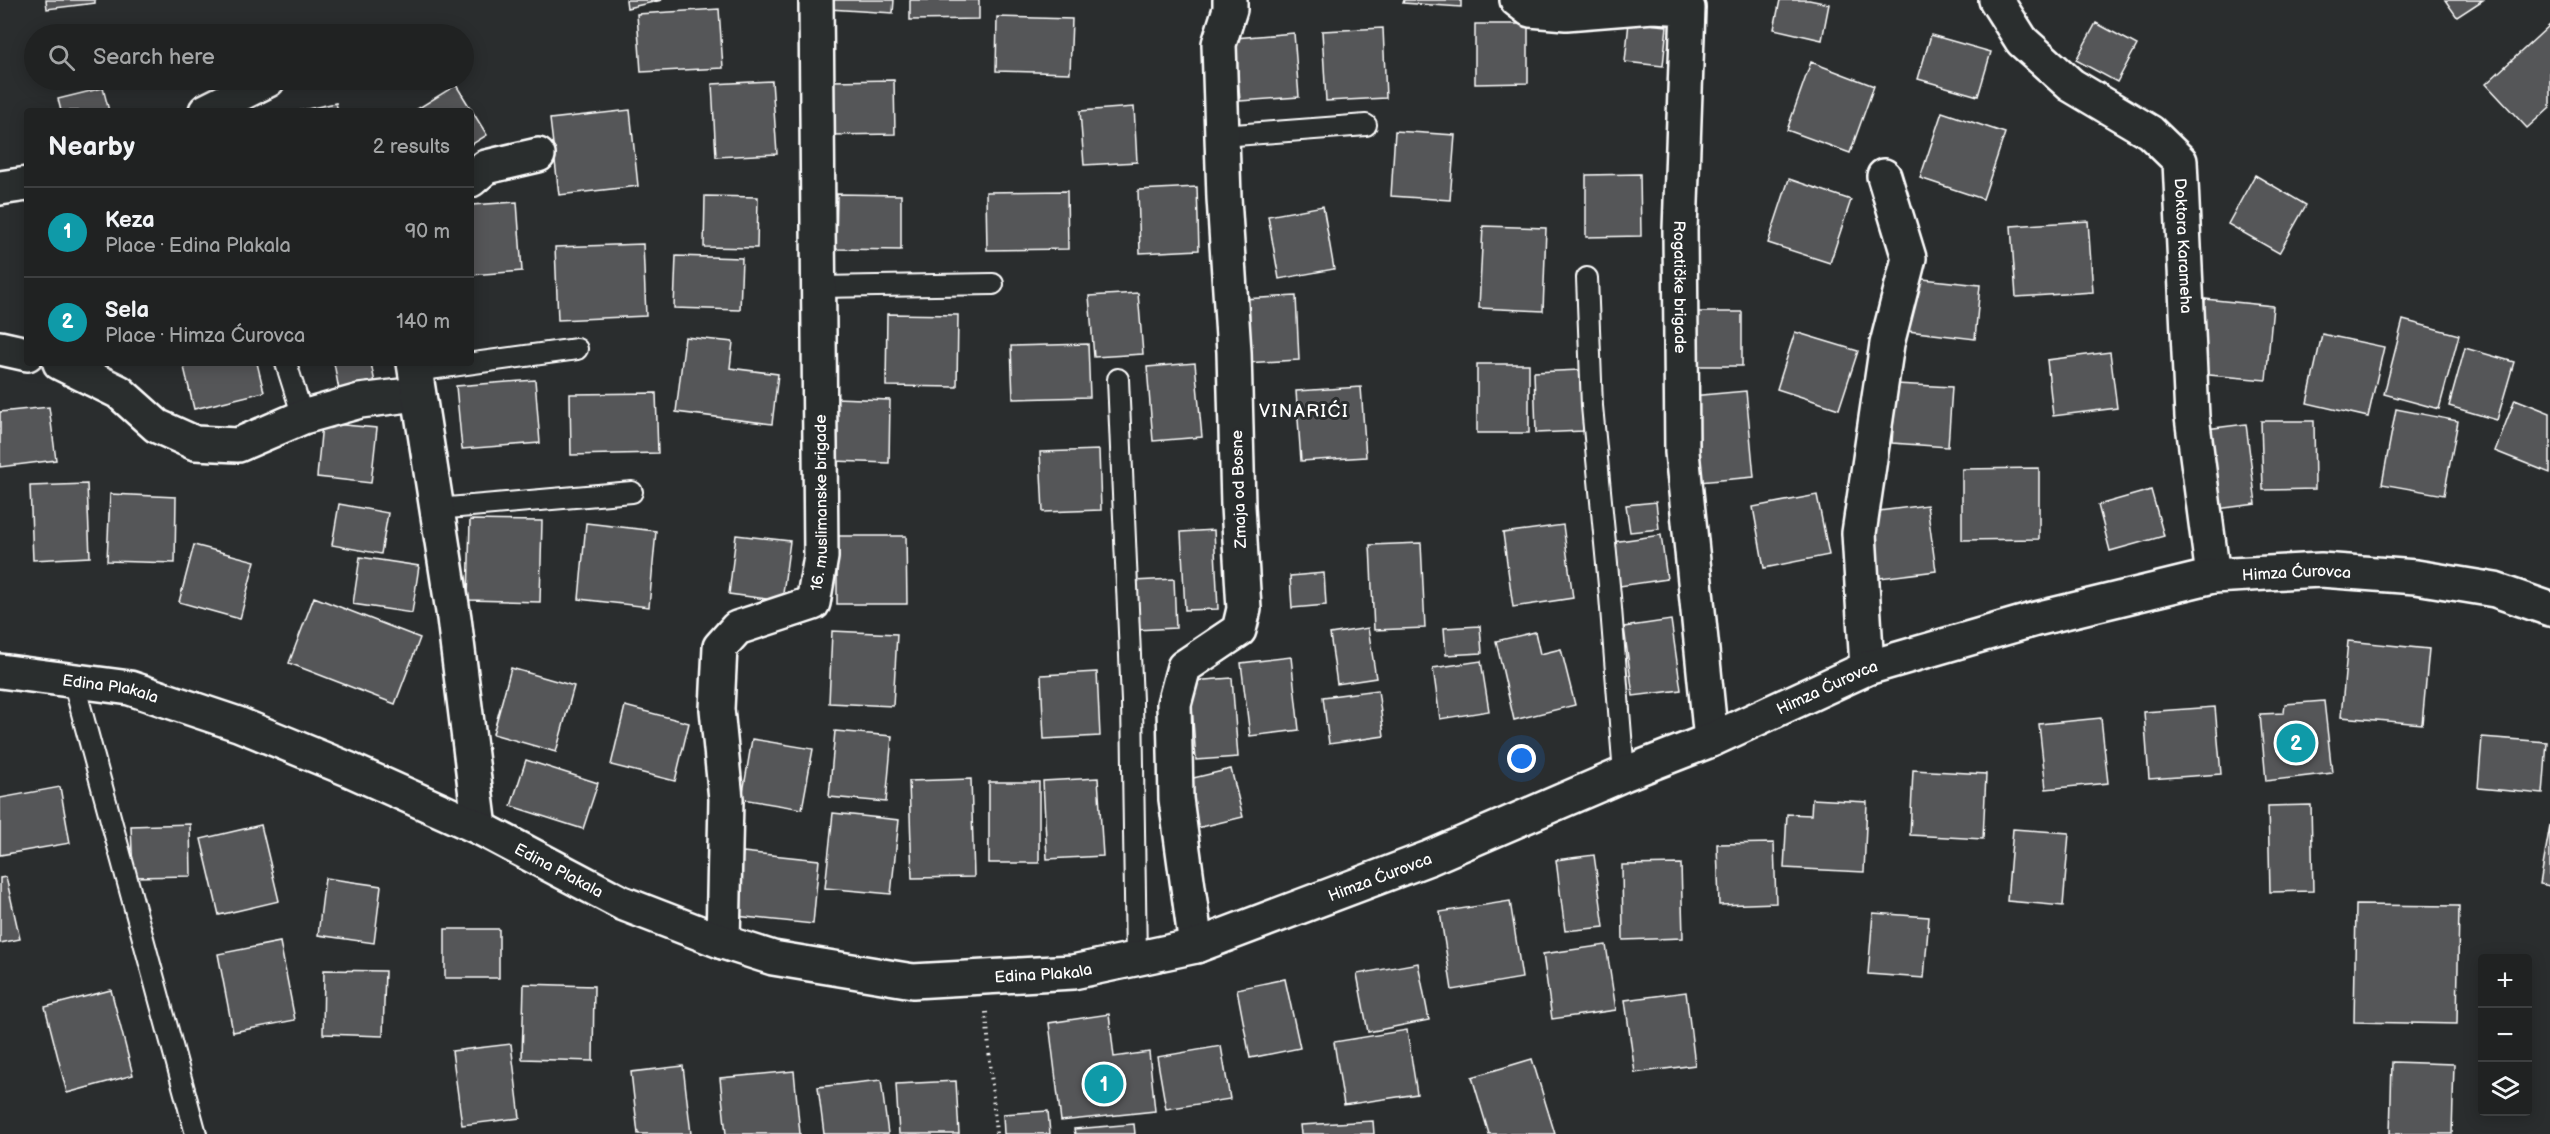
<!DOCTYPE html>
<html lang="en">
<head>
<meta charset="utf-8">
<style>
	:root { --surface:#202222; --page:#2d2f2f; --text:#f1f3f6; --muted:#a2a4a5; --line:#3d3f40; --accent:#b45309 }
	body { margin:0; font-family:"Balsamiq Sans",sans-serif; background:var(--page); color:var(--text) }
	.controls { position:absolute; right:18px; bottom:18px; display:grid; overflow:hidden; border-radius:6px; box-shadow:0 3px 15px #0003 }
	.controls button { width:54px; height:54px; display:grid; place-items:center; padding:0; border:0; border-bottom:2px solid var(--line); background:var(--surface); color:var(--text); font:30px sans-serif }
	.you { position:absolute; left:1522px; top:759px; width:21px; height:21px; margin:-15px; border:4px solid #fff; border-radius:50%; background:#1a73e8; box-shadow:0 0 0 9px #1a73e833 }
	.badge { display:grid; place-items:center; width:39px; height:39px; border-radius:50%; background:var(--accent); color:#fff; font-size:20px; font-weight:700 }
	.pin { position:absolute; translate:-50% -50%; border:3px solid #fff; box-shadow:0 2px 6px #0006 }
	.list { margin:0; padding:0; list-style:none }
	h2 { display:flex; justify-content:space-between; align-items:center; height:78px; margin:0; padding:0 24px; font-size:26px }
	h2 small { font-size:20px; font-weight:400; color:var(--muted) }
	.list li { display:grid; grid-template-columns:39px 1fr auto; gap:18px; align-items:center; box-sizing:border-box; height:90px; padding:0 24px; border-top:2px solid var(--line) }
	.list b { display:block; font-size:22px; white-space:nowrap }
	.list p { margin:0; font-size:20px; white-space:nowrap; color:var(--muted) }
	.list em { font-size:20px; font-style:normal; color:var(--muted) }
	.icon { flex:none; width:33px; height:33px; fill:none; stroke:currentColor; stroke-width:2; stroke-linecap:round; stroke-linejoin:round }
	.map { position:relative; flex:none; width:2550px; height:1134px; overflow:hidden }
	.search { position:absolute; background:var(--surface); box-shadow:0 3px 15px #0003; left:24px; top:24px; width:450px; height:66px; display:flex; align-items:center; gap:15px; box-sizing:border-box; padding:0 21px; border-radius:33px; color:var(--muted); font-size:22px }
	.panel { position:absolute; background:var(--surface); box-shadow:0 3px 15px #0003; left:24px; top:108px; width:450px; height:258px; border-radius:6px }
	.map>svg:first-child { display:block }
	.building { fill:#555758; stroke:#fff; stroke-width:1.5 }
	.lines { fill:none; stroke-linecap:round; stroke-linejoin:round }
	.lane-casing { stroke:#fff; stroke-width:24 }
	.street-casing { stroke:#fff; stroke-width:38 }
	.primary-casing { stroke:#fff; stroke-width:38 }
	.path { stroke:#fff; stroke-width:4; stroke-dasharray:1.5 4.5; stroke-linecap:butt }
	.lane { stroke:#2a2d2e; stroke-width:20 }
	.street { stroke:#2a2d2e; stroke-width:33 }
	.primary { stroke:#2a2d2e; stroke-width:33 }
	.labels { text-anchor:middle; stroke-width:6; stroke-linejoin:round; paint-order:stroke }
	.street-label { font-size:16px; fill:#fff; stroke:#2a2d2e }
	.neighbourhood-label { font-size:18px; letter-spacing:1.5px; fill:#fff; stroke:#2a2d2e }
</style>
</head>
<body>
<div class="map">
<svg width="2550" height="1134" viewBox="0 0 2550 1134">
	<rect width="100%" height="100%" fill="#2a2d2e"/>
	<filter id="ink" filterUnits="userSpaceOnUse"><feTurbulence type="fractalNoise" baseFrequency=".0167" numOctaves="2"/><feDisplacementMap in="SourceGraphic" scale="12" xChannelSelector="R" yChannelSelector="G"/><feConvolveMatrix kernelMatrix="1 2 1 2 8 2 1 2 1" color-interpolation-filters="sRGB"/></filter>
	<g filter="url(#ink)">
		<path class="building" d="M46,0H95V3L47,9Z
			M626,0H662L627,8Z
			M830,0H894L893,13L829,9Z
			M910,0H979V19L910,20Z
			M1404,0H1461V7L1403,3Z
			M1780,0H1809L1829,4L1822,40L1774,29Z
			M2445,0H2483L2457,17Z
			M719,9L723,68L641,72L637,14Z
			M997,17L1072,19L1070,73L996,71Z
			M1629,22L1667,26L1663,66L1625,62Z
			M2096,23L2137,45L2117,82L2076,60Z
			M1475,24H1528V83L1475,84Z
			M2550,25V107L2527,128L2486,84Z
			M1383,28L1386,98L1326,101L1322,31Z
			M1294,33L1299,97L1240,101L1235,38Z
			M1931,35L1991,52L1978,96L1918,79Z
			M1811,62L1874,86L1850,153L1787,130Z
			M894,80L895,134L831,135L830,81Z
			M772,81L777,154L716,157L712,84Z
			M456,85L487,135L471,145V111H414Z
			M103,88L109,111H61L58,99Z
			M336,103L338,111H298Z
			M1134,107L1137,162L1084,165L1080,111Z
			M630,110L638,186L559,195L550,119Z
			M1942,112L2005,133L1983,199L1920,178Z
			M1395,131L1455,135L1450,200L1391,196Z
			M1640,174L1641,236L1586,237V175Z
			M2255,175L2306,205L2279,253L2228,224Z
			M1789,179L1851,200L1830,263L1768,243Z
			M1197,187L1199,250L1140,253L1138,190Z
			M1067,191L1068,249L987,250L986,192Z
			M837,194L901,195V250L836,249Z
			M705,196L758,197L757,248L704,247Z
			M517,202L522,271L471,275V205Z
			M1323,206L1334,269L1279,279L1268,216Z
			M2088,221L2093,292L2016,297L2011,226Z
			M1483,226L1546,228L1543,311L1479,308Z
			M643,244L646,316L558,320L555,247Z
			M676,256L742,258L740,310L674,308Z
			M1913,278L1980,285L1975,339L1908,331Z
			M1138,293L1143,354L1094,357L1089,296Z
			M1296,296L1299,360L1245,363L1242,299Z
			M2205,299L2273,306L2266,380L2198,374Z
			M1692,312H1742V366H1693Z
			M887,314L958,315L957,387L886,386Z
			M2403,320L2459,335L2439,409L2384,394Z
			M1795,332L1858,351L1839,409L1777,389Z
			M2322,334L2384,347L2368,417L2307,403Z
			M685,337L733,342L730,368L778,374L772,424L676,412Z
			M1088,344L1090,397L1013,399L1011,346Z
			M2465,348L2514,362L2497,420L2449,406Z
			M2110,352L2117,408L2053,416L2047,360Z
			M183,363H257L264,392L194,409Z
			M334,363H371L375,383L339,390Z
			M1195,363L1202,437L1153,441L1147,367Z
			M1477,364H1529V433H1477Z
			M1580,370L1583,431L1536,433L1534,372Z
			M535,380L540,443L462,449L456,386Z
			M1896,384L1952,387L1948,447L1892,443Z
			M1361,387L1366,457L1301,461L1296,391Z
			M1746,391L1754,477L1699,482L1691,396Z
			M656,393L658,453L571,455L570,394Z
			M835,398L890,400L889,463L834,461Z
			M2515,399L2550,413V473L2495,451Z
			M49,407L56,460L0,467V412Z
			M2396,409L2458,421L2444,495L2382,484Z
			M2261,421H2314L2315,489L2263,490Z
			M322,423L377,428L371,483L317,477Z
			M2246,424L2256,504L2217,509L2206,429Z
			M1099,450L1101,510L1043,512L1040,452Z
			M2039,468V539L1962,540V469Z
			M87,484L90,557L33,560L30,486Z
			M2151,490L2164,536L2110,551L2098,505Z
			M110,494L176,497L175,563L107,561Z
			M1817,495L1829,555L1764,568L1753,507Z
			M1656,502L1659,529L1630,532L1626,505Z
			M339,504L388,513L381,554L332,545Z
			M1927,505L1936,571L1880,578L1871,512Z
			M470,520L542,521L540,602L468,600Z
			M586,523L656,531L649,607L579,599Z
			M1563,525L1573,598L1513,607L1503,533Z
			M1214,530L1218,609L1185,610L1181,532Z
			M736,535L790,541L782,601L729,594Z
			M1661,535L1667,579L1620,586L1613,542Z
			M837,536H906L907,604H837Z
			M1421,543L1425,628L1374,630L1370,545Z
			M194,545L255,561L240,619L179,602Z
			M360,557L419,566L412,613L353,604Z
			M1324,573L1326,605L1292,608L1290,576Z
			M1174,579L1176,628L1135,630L1133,581Z
			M314,597L420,638L395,704L289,663Z
			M1671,620L1681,690L1633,696L1624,627Z
			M1480,626L1482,653L1446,655L1444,628Z
			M1368,628L1376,678L1337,684L1330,634Z
			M832,631L897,634L893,706L829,703Z
			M1535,632L1540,654L1561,649L1575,705L1514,720L1496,641Z
			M2348,641L2429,649L2422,724L2341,717Z
			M1291,657L1299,730L1250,736L1241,663Z
			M1481,661L1489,711L1440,719L1433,668Z
			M511,668L574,686L556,752L493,734Z
			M1097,672L1100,736L1044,739L1041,675Z
			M1232,678L1238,757L1196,760L1190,681Z
			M1378,690L1384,736L1329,744L1323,697Z
			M2324,701L2332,773L2266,781L2260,714L2284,713L2285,704Z
			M625,706L689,723L675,781L611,765Z
			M2215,707L2221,774L2149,779L2144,712Z
			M2101,718L2108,783L2046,789L2039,724Z
			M835,731L892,736L886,802L829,797Z
			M2482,737L2547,742L2543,794L2478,788Z
			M752,739L813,749L802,809L742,799Z
			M526,760L598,783L583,829L511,806Z
			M1231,769L1243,817L1197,828L1185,780Z
			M1913,770L1986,774L1983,839L1910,835Z
			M1098,778L1103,856L1047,859L1043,781Z
			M971,779L974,877L912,878L909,781Z
			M989,782H1039V863H989Z
			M60,787L70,843L0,855V798Z
			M1812,799L1867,802L1864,872L1784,868L1787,814L1811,815Z
			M2311,805L2313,891L2270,892L2268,806Z
			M833,813L899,820L891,894L825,888Z
			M190,824L191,876L133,877L131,826Z
			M261,825L279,901L219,915L201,839Z
			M2550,825V886L2540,884Z
			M2013,829L2069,833L2063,906L2007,901Z
			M1774,843L1776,903L1719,905L1717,844Z
			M743,852L819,860L813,924L736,916Z
			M1594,855L1604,927L1565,931L1556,860Z
			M1681,864L1683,938L1623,940L1622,865Z
			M6,877L20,939L0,943V878Z
			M325,878L381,886L374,943L318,935Z
			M1510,901L1522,978L1452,990L1440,912Z
			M2356,905L2459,906L2457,1024L2354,1022Z
			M1873,913L1929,917L1924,978L1868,974Z
			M445,929H499V978H445Z
			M280,942L295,1020L233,1032L218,954Z
			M1606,945L1616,1010L1552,1019L1543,954Z
			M1418,963L1429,1020L1368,1032L1357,974Z
			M324,970L385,971L383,1036L323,1034Z
			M1285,979L1300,1048L1250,1058L1237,989Z
			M524,984L594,986L593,1061L522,1059Z
			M111,990L133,1075L67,1093L45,1007Z
			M1686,992L1695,1065L1635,1073L1625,1000Z
			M1109,1014L1114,1057L1149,1052L1155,1111L1061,1121L1049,1023Z
			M1407,1030L1417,1094L1344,1105L1334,1042Z
			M511,1044L520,1118L462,1125L452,1051Z
			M1221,1046L1230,1099L1166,1109L1157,1057Z
			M1532,1059L1555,1134H1489L1472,1077Z
			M2392,1062L2454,1064L2452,1134H2390Z
			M683,1066L691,1134H638L631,1072Z
			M794,1071L800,1134H726L720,1078Z
			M881,1080L888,1134H824L818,1087Z
			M956,1081L959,1134H899L896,1084Z
			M1048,1111L1050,1134H1004L1003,1114Z
			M1373,1121L1374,1134H1301L1300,1125Z
			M1134,1124L1135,1134H1075L1074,1129Z"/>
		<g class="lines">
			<defs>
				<path id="lane" d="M1222,136L1366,125
					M1587,278L1592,406L1610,596L1624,774
					M819,287L993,284
					M286,363L303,417
					M415,371L577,349
					M1118,379L1132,701L1136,959
					M437,509L632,492
					M73,680L196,1134"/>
				<g id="street">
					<path id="s1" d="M1517,0L1530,10L1566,13L1653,6L1688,8L1680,230L1682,452L1711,740"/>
					<path id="s2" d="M1996,0L2022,41L2071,85L2150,132L2180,161L2192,417L2213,576"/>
					<path d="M206,111L268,80"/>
					<path d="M471,180L486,167L538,155"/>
					<path d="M0,188L27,184"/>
					<path d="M0,348L27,354"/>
					<path d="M60,363L119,392L157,426L195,443L238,445L303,417L360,401L417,394"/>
					<path d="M414,363L454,618L480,828"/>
					<path d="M1867,668L1859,533L1887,344L1909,258L1884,176"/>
					<path id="s3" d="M723,942L726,799L717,709L720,647L737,628L813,603L821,557L816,0"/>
					<path d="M1196,946L1176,799L1174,704L1184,667L1239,630L1244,609L1238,506L1234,352L1224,198L1219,44L1230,9V0"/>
				</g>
				<g id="primary">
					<path id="s4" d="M0,671L130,688L238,724L348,769L480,828L622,903L723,942L773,958L913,981L1073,972L1196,946L1429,858L1624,774L1711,740L1867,668L2036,619L2213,576L2321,570L2416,577L2495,590L2550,609"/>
				</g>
			</defs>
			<use href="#lane" class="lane-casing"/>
			<use href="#street" class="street-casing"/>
			<use href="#primary" class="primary-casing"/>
			<path class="path" d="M986,1012L996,1134"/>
			<use href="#lane" class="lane"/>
			<use href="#street" class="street"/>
			<use href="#primary" class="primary"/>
		</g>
	</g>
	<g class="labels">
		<g class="street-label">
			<text dy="6" stroke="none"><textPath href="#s2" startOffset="333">Doktora Karameha</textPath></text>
			<text dy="6" stroke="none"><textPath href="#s1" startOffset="454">Rogatičke brigade</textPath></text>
			<text transform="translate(1238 489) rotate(-92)" y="6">Zmaja od Bosne</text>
			<text dy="6" stroke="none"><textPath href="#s3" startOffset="502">16. muslimanske brigade</textPath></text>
			<text dy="6" stroke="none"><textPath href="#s4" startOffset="2426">Himza Ćurovca</textPath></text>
			<text dy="6" stroke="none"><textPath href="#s4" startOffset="1940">Himza Ćurovca</textPath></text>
			<text dy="6" stroke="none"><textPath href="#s4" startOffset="112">Edina Plakala</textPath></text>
			<text dy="6" stroke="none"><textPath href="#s4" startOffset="598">Edina Plakala</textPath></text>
			<text dy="6" stroke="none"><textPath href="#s4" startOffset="1454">Himza Ćurovca</textPath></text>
			<text dy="6" stroke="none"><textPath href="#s4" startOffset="1102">Edina Plakala</textPath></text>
		</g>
		<g class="neighbourhood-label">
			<text x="1304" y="417">VINARIĆI</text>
		</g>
	</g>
</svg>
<div class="controls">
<button>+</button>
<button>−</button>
<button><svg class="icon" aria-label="layers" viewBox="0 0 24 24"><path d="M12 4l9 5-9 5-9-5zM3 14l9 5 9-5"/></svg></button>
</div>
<div class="you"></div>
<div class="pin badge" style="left:1104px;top:1084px;background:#0f9aa8">1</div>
<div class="pin badge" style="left:2296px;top:743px;background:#0f9aa8">2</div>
<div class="search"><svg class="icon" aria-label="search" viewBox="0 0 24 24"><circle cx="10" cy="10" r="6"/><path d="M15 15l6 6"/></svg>Search here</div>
<section class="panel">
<h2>Nearby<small>2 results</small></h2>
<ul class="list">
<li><span class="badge" style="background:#0f9aa8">1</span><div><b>Keza</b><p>Place · Edina Plakala</p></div><em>90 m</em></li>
<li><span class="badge" style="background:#0f9aa8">2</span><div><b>Sela</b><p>Place · Himza Ćurovca</p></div><em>140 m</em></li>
</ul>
</section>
</div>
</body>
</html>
